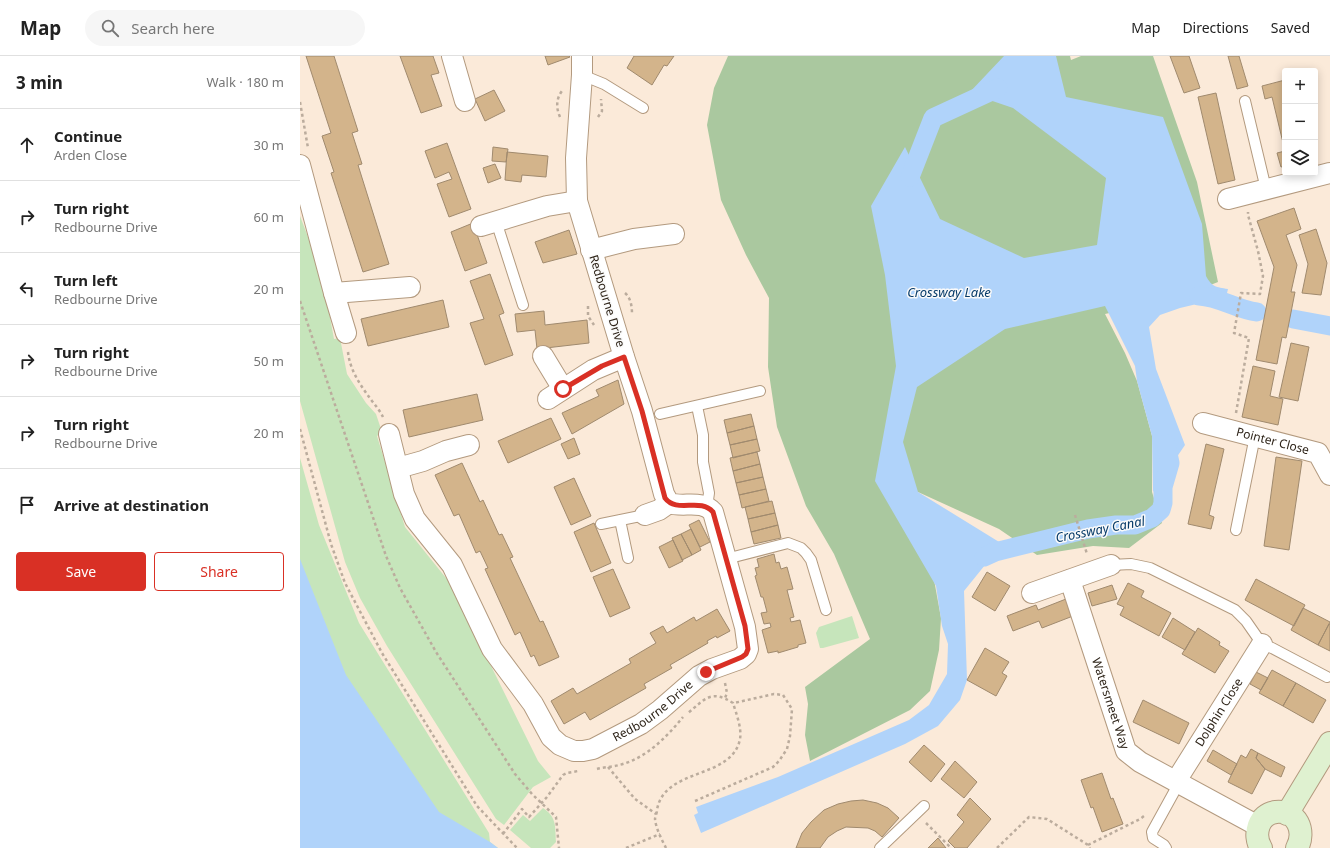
<!DOCTYPE html>
<html lang="en">
<head>
<meta charset="utf-8">
<style>
	:root { --surface:#fff; --page:#f6f6f6; --text:#222; --muted:#767676; --line:#e0e0e0; --accent:#d93025 }
	body { margin:0; font-family:"Noto Sans",sans-serif; background:var(--page); color:var(--text) }
	.controls { position:absolute; right:12px; top:12px; display:grid; overflow:hidden; border-radius:4px; box-shadow:0 2px 10px #0003 }
	.controls button { width:36px; height:36px; display:grid; place-items:center; padding:0; border:0; border-bottom:1px solid var(--line); background:var(--surface); color:var(--text); font:20px sans-serif }
	.stop { position:absolute; width:12px; height:12px; margin:-9px; border:3px solid #d93025; border-radius:50%; background:#fff }
	.stop.end { background:#d93025; border-color:#fff; box-shadow:0 1px 4px #0008 }
	.list { margin:0; padding:0; list-style:none }
	h2 { display:flex; justify-content:space-between; align-items:center; height:52px; margin:0; padding:0 16px; font-size:17px }
	h2 small { font-size:13px; font-weight:400; color:var(--muted) }
	.list li { display:grid; grid-template-columns:26px 1fr auto; gap:12px; align-items:center; box-sizing:border-box; height:72px; padding:0 16px; border-top:1px solid var(--line) }
	.list b { display:block; font-size:15px; white-space:nowrap }
	.list p { margin:0; font-size:13px; white-space:nowrap; color:var(--muted) }
	.list em { font-size:13px; font-style:normal; color:var(--muted) }
	.actions { display:flex; gap:8px; padding:12px 16px }
	.actions a { flex:1; padding:9px 0; border:1px solid var(--accent); border-radius:4px; text-align:center; font-size:14px; color:var(--accent) }
	.actions .main { background:var(--accent); color:#fff }
	.icon { flex:none; width:22px; height:22px; fill:none; stroke:currentColor; stroke-width:2; stroke-linecap:round; stroke-linejoin:round }
	.map { position:relative; flex:none; width:1030px; height:792px; overflow:hidden }
	header { display:flex; align-items:center; gap:24px; box-sizing:border-box; height:56px; padding:0 20px; background:var(--surface); border-bottom:1px solid var(--line) }
	header strong { font-size:19px }
	nav { display:flex; gap:22px; margin-inline-start:auto; font-size:14px }
	.search { width:280px; height:36px; background:var(--page); display:flex; align-items:center; gap:10px; box-sizing:border-box; padding:0 14px; border-radius:22px; color:var(--muted); font-size:15px }
	main { display:flex }
	aside { flex:1; background:var(--surface) }
	.map>svg:first-child { display:block }
	.green { fill:#c6e5bb }
	.forest { fill:#aac89f }
	.water { fill:#b0d3fa }
	.lines { fill:none; stroke-linecap:round; stroke-linejoin:round }
	.canal { stroke:#b0d3fa; stroke-width:19 }
	.building { fill:#d3b48b; stroke:#a08a6e }
	.lane-casing { stroke:#b39a7f; stroke-width:12 }
	.street-casing { stroke:#b39a7f; stroke-width:22 }
	.secondary-casing { stroke:#b39a7f; stroke-width:24 }
	.path { stroke:#bbac9d; stroke-width:2.5; stroke-dasharray:3 3; stroke-linecap:butt }
	.lane { stroke:#fff; stroke-width:10 }
	.street { stroke:#fff; stroke-width:20 }
	.secondary { stroke:#dff1d0; stroke-width:22 }
	.route { stroke:#d93025; stroke-width:5 }
	.labels { text-anchor:middle; stroke-width:3; stroke-linejoin:round; paint-order:stroke }
	.street-label { font-size:12px; fill:#2e2419; stroke:#fafafa }
	.water-label { font-size:13px; font-style:italic; fill:#073b69; stroke:#fafafa }
</style>
</head>
<body>
<header>
<strong>Map</strong>
<div class="search"><svg class="icon" aria-label="search" viewBox="0 0 24 24"><circle cx="10" cy="10" r="6"/><path d="M15 15l6 6"/></svg>Search here</div>
<nav><a>Map</a><a>Directions</a><a>Saved</a></nav>
</header>
<main>
<aside>
<h2>3 min<small>Walk · 180 m</small></h2>
<ul class="list">
<li><svg class="icon" aria-label="ahead" viewBox="0 0 24 24"><path d="M12 20V5M6 11l6-6 6 6"/></svg><div><b>Continue</b><p>Arden Close</p></div><em>30 m</em></li>
<li><svg class="icon" aria-label="right" viewBox="0 0 24 24"><path d="M7 20v-9h11M14 6l5 5-5 5"/></svg><div><b>Turn right</b><p>Redbourne Drive</p></div><em>60 m</em></li>
<li><svg class="icon" aria-label="left" viewBox="0 0 24 24"><path d="M17 20v-9H6M10 6l-5 5 5 5"/></svg><div><b>Turn left</b><p>Redbourne Drive</p></div><em>20 m</em></li>
<li><svg class="icon" aria-label="right" viewBox="0 0 24 24"><path d="M7 20v-9h11M14 6l5 5-5 5"/></svg><div><b>Turn right</b><p>Redbourne Drive</p></div><em>50 m</em></li>
<li><svg class="icon" aria-label="right" viewBox="0 0 24 24"><path d="M7 20v-9h11M14 6l5 5-5 5"/></svg><div><b>Turn right</b><p>Redbourne Drive</p></div><em>20 m</em></li>
<li><svg class="icon" aria-label="arrive" viewBox="0 0 24 24"><path d="M6 21V4h12l-3 4 3 4H6"/></svg><div><b>Arrive at destination</b></div></li>
</ul>
<div class="actions"><a class="main">Save</a><a>Share</a></div>
</aside>
<div class="map">
<svg width="1030" height="792" viewBox="0 0 1030 792">
	<rect width="100%" height="100%" fill="#fbead9"/>
	<path class="green" d="M0,160L22,218L34,283L40,282L47,318L66,347L76,358L82,376L77,380L105,471L150,527L238,705L251,721L233,731L204,769L196,763L87,590L60,542L45,506L0,345Z
		M0,402L19,469L59,567L189,777L190,786L198,792H100L0,640Z
		M552,560L559,582L523,592H520L516,577L519,571Z
		M243,752C257,761 255,771 256,786L250,792H231L210,774L223,759L230,765Z"/>
	<path class="forest" d="M428,0H770L771,4L781,0H853L897,126L918,226L880,241L805,258L825,297L837,325L852,380V436L862,467L829,492L793,490L737,499L699,473L618,436L641,562L639,594L630,635L610,654L510,705L505,679L508,648L505,631L570,583L534,498L506,450L477,371L468,311L469,242L446,199L421,144L407,69L414,32Z"/>
	<path class="water" d="M704,0H756L766,41L863,61L902,168L906,220C912,231 916,231 928,233L923,253L901,247L880,252L860,259L849,271L856,313L885,389L853,436L852,380L837,325L835,310L805,250L705,273L617,331L603,386L618,436L717,497L685,509L664,535L667,624L660,644L638,670L605,688L401,777L394,759L398,757L396,751L478,721L609,664L629,649L647,618L648,588L642,570L636,530L575,425L596,310L585,219L571,150L605,91L640,163L724,202L797,189L806,122L713,52L669,37Z
		M0,503L46,619L139,756L190,786L198,792H0Z"/>
	<g class="lines">
		<path class="canal" d="M610,121L633,62L698,32
			M899,240C920,241 937,254 957,256
			M993,263L1030,270
			M684,501L695,496L788,473L816,469H835L852,462L861,454L863,447V431L870,407L866,388"/>
	</g>
	<path class="building" d="M6,0H34L58,75L52,77L62,108L58,109L89,208L63,216L31,117L34,116L22,80L31,77Z
		M100,0H133L139,17L131,19L142,50L121,57Z
		M245,0H269L270,1L248,9Z
		M334,0H374L367,10L364,9L352,29L327,12Z
		M870,0H889L900,32L884,37Z
		M928,0H939L948,30L937,33Z
		M985,24V110L981,111L977,97L985,95L972,41L965,43L962,30Z
		M194,34L205,55L185,65L175,43Z
		M916,37L935,124L918,128L898,41Z
		M147,87L171,153L149,161L137,128L152,123L149,116L135,122L125,95Z
		M193,91L208,93L206,106L192,105Z
		M207,96L248,100L246,121L222,119L221,126L205,124Z
		M195,108L201,122L188,127L183,112Z
		M994,152L1001,173L986,179L997,209L991,236H995L986,282L982,281L977,308L956,304L974,211L957,165Z
		M173,167L187,207L165,215L151,176Z
		M1016,173L1027,207L1021,239L1002,237L1008,208L999,179Z
		M269,174L277,198L243,207L235,186Z
		M190,218L204,257L199,259L213,299L185,309L170,267L184,263L170,225Z
		M143,244L149,271L68,290L61,263Z
		M244,255L245,269L287,264L289,287L237,293L235,274L217,276L215,258Z
		M991,287L1009,291L998,345L979,341Z
		M953,310L975,315L970,340L983,343L978,369L942,361Z
		M318,324L324,348L272,378L262,357L299,340L296,334Z
		M177,338L183,364L109,381L103,354Z
		M451,358L454,370L427,377L424,364Z
		M251,362L261,383L208,407L198,385Z
		M454,370L457,383L430,389L427,377Z
		M274,382L280,398L268,403L261,388Z
		M457,383L460,395L433,402L430,389Z
		M906,388L924,393L909,459L914,461L911,473L888,468Z
		M457,396L460,408L433,415L430,402Z
		M976,401L1002,405L989,494L964,490Z
		M162,407L180,446L183,444L199,479L202,478L213,501L210,502L240,566L243,565L259,601L239,610L234,599L231,601L220,576L215,579L185,513L188,512L180,495L176,497L159,458L154,460L135,419Z
		M460,408L463,421L436,427L433,415Z
		M463,421L466,433L439,439L436,427Z
		M274,422L291,460L271,469L254,431Z
		M466,433L469,445L442,452L439,439Z
		M472,445L475,457L448,463L445,451Z
		M475,457L478,469L451,476L448,463Z
		M399,464L410,486L400,491L389,469Z
		M294,467L311,507L291,516L274,476Z
		M478,469L481,482L454,488L451,476Z
		M391,473L401,494L392,499L381,478Z
		M381,478L392,499L382,504L372,482Z
		M373,484L383,505L369,512L359,491Z
		M474,498L476,507L479,506L481,513L487,511L493,533L487,534L494,561L490,562L491,566L500,564L506,587L498,589V591L478,597V595L468,597L462,574L471,571L470,567L464,568L461,557L467,556L463,541H461L455,520L457,519L455,512L459,511L457,503Z
		M313,513L330,552L310,561L293,521Z
		M687,516L710,530L695,555L672,541Z
		M956,523L1005,549L994,570L945,544Z
		M828,527L844,535L841,541L871,557L859,580L820,559L824,551L817,548Z
		M812,529L817,543L792,550L788,537Z
		M766,543L773,560L742,572L739,565L713,575L707,560L736,549L738,554Z
		M1003,552L1030,566L1018,589L991,574Z
		M417,553L430,575L417,582L416,580L407,585L408,587L370,609L372,612L344,628L346,632L290,664L285,656L264,668L251,645L273,632L277,638L331,607L329,603L356,587L350,577L363,570L367,577L394,561L396,565Z
		M873,562L895,576L885,594L862,581Z
		M1029,568H1030V595L1018,589Z
		M898,572L920,586L919,589L929,595L915,617L882,598Z
		M685,592L709,606L702,617L707,620L696,640L667,624Z
		M972,614L996,627L983,650L959,637Z
		M956,616L968,622L961,634L950,628Z
		M996,627L1026,644L1013,667L983,650Z
		M843,644L889,667L879,688L833,666Z
		M624,689L645,708L631,726L609,706Z
		M951,693L958,697L956,702L965,713L952,738L928,726L941,699L946,702Z
		M913,694L937,708L931,719L907,705Z
		M958,697L985,711L981,721L965,713L956,702Z
		M655,705L677,726L664,742L641,723Z
		M802,717L811,743L813,742L823,768L802,776L793,751L791,752L781,724Z
		M670,742L691,763L667,792H655L648,785L664,766L657,759Z
		M563,744L577,747L588,752L599,762L582,781L575,775L568,772L546,771L537,775L528,781L520,792H496L502,777L511,766L524,754L538,748L551,745Z
		M638,782L646,792H628Z"/>
	<g class="lines">
		<defs>
			<path id="lane" d="M282,19L304,28L343,52
				M945,45L966,133
				M196,165L223,249
				M397,350L403,379V406L409,437L407,451
				M360,358L460,335
				M320,464L328,502
				M301,468L345,459
				M936,474L955,380
				M426,503L488,487L501,492L506,497L511,504L526,554
				M811,509L831,508L850,512L935,554L946,565L962,588L972,592L1027,621
				M580,792L624,750
				M866,792L864,789L853,782L852,776L879,727"/>
			<g id="street">
				<path d="M152,0L165,45"/>
				<path d="M0,109L34,237L46,277"/>
				<path d="M928,143L1030,117"/>
				<path d="M181,170L247,150L277,145"/>
				<path d="M291,194L334,183L374,178"/>
				<path d="M34,237L110,231"/>
				<path d="M243,300L263,333"/>
				<path d="M248,343L293,314L324,301"/>
				<path id="s1" d="M903,367L1018,397L1030,419"/>
				<path id="s2" d="M89,378L104,438L115,463L152,509L192,593L233,648L251,681L260,689L274,695H283L293,693L341,668L360,654L399,620L412,613L440,603L446,598L448,593L445,571L413,456C402,443 383,452 369,447L364,438L342,355L324,301L277,145L276,102L282,19V0"/>
				<path d="M98,412L123,405L146,395L169,389"/>
				<path d="M345,459L359,454L369,447"/>
				<path id="s3" d="M770,524L826,695L840,706L958,770"/>
				<path d="M732,537L811,509"/>
				<path id="s4" d="M876,725L962,588"/>
			</g>
			<path id="secondary" d="M987,758L1030,687
				M961,792C953,779 958,758 976,756C997,754 1006,775 997,792"/>
		</defs>
		<use href="#lane" class="lane-casing"/>
		<use href="#street" class="street-casing"/>
		<use href="#secondary" class="secondary-casing"/>
		<path class="path" d="M0,46L8,92
			M260,61C256,52 256,43 262,35
			M298,61L302,55L301,43
			M325,237C331,242 332,251 332,258
			M0,245L86,500L100,532L136,596L215,718L232,738L256,761L259,792
			M288,250V260L294,269
			M48,296C50,315 61,330 72,345C76,350 80,355 83,361
			M936,357L949,282L934,277L941,237L960,238L963,220L958,195L948,159V156
			M0,373L31,488L45,527L82,597L177,750L217,792
			M775,459L787,498
			M425,627L427,637L425,642
			M308,711L335,743L356,758
			M297,713C304,711 312,711 319,709C345,703 366,682 383,661
			M395,745L473,711L479,705L487,693L490,680L492,653L483,639L474,638L434,647
			M626,767L651,792
			M203,778L222,753L229,761L247,741L263,719L267,717L278,715
			M788,789L840,763L844,760
			M326,792L360,778
			M366,792C362,784 356,773 355,763C355,761 357,757 357,754C364,711 432,724 440,683C442,672 436,657 433,647C411,633 405,643 388,657
			M697,792L729,761L747,763L788,789L790,792"/>
		<use href="#lane" class="lane"/>
		<use href="#street" class="street"/>
		<use href="#secondary" class="secondary"/>
	</g>
	<g class="lines">
		<path class="route" d="M263,333L302,310L324,301L342,355L365,442C377,458 400,441 413,456L445,570L448,593L446,598L442,601L406,616"/>
	</g>
	<g class="labels">
		<g class="street-label">
			<text transform="translate(307 245) rotate(73)" y="4">Redbourne Drive</text>
			<text dy="4" stroke="none"><textPath href="#s1" startOffset="72">Pointer Close</textPath></text>
			<text dy="4" stroke="none"><textPath href="#s3" startOffset="130">Watersmeet Way</textPath></text>
			<text dy="4" stroke="none"><textPath href="#s2" startOffset="465">Redbourne Drive</textPath></text>
			<text dy="4" stroke="none"><textPath href="#s4" startOffset="81">Dolphin Close</textPath></text>
		</g>
		<g class="water-label">
			<text x="649" y="241">Crossway Lake</text>
			<text transform="translate(800 473) rotate(-11)" y="5">Crossway Canal</text>
		</g>
	</g>
</svg>
<div class="controls">
<button>+</button>
<button>−</button>
<button><svg class="icon" aria-label="layers" viewBox="0 0 24 24"><path d="M12 4l9 5-9 5-9-5zM3 14l9 5 9-5"/></svg></button>
</div>
<div class="stop" style="left:263px;top:333px"></div>
<div class="stop end" style="left:406px;top:616px"></div>
</div>
</main>
</body>
</html>
